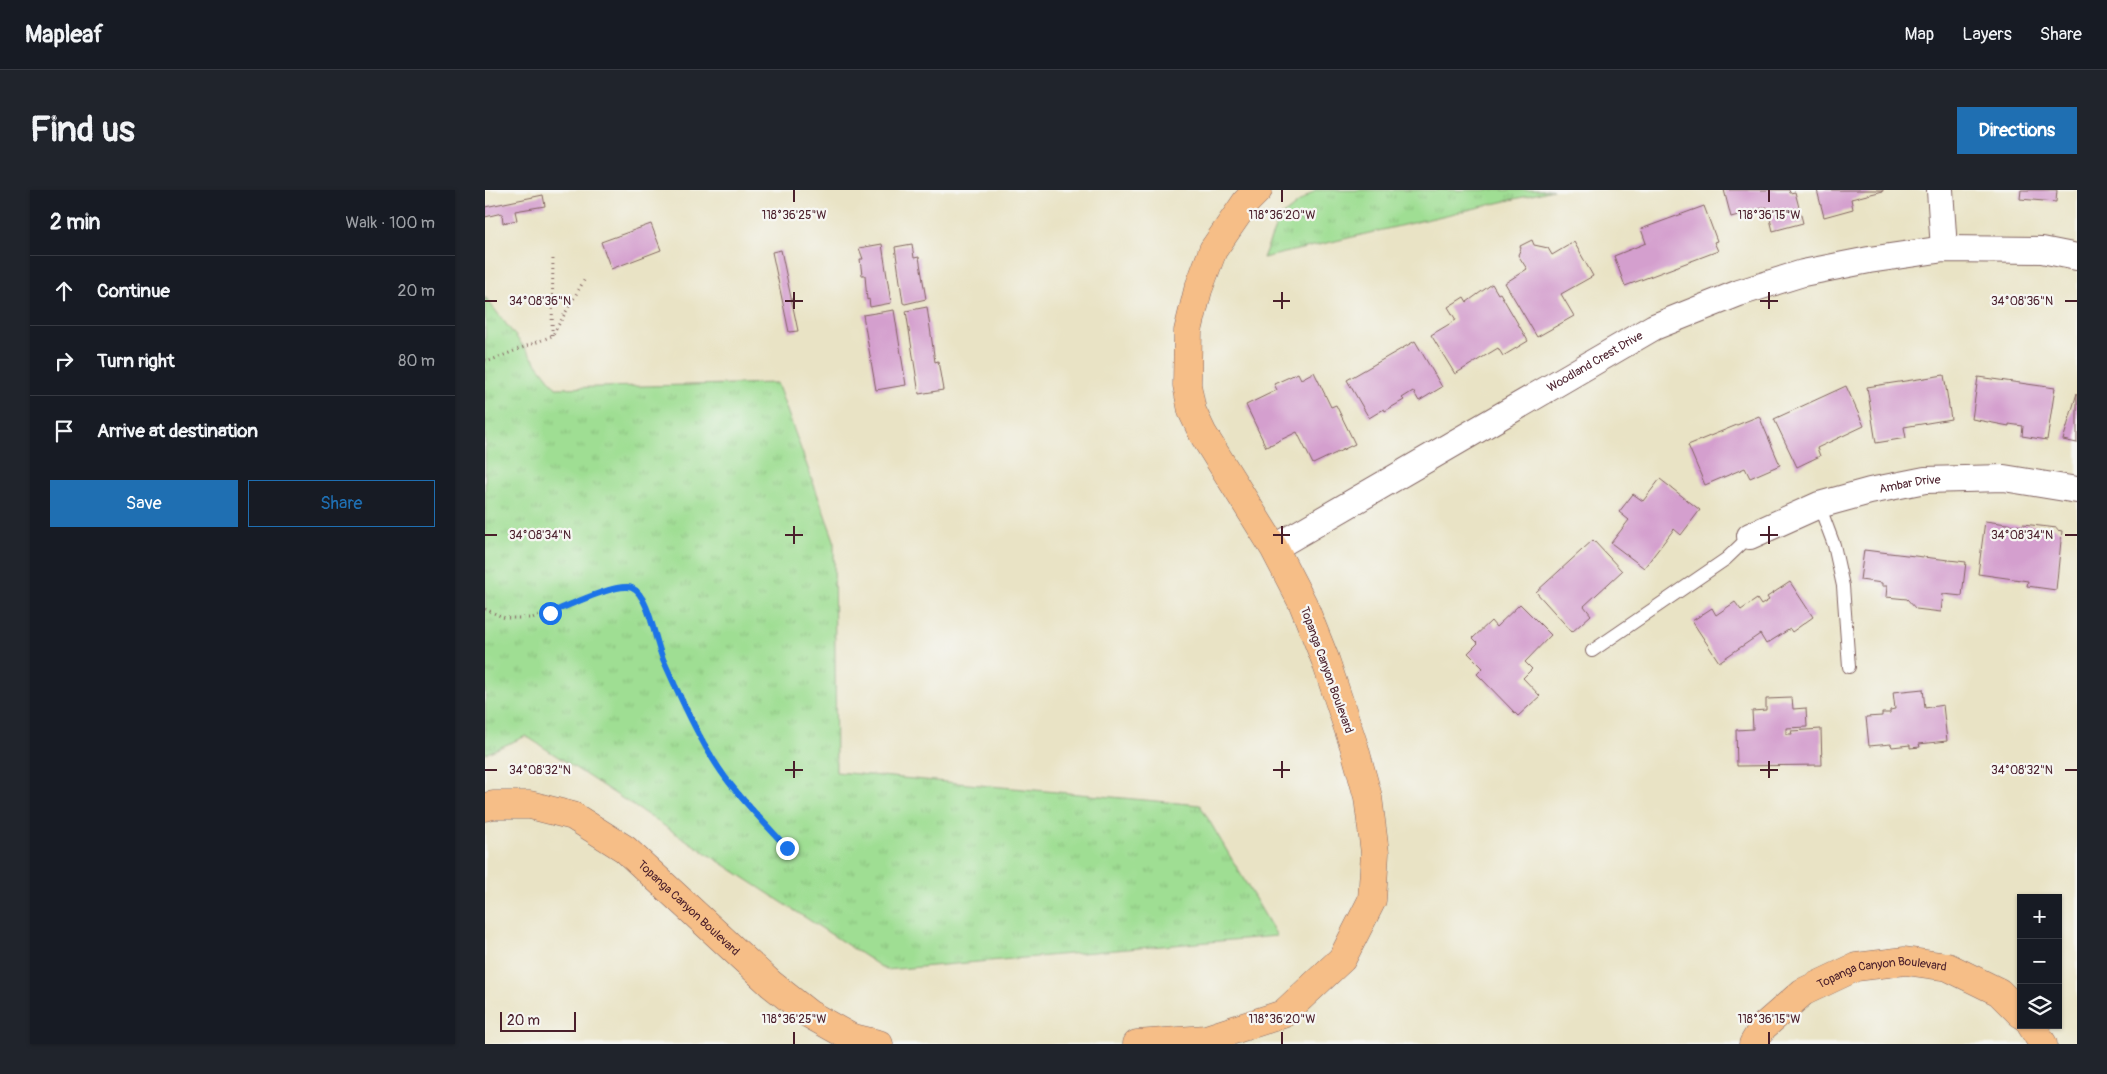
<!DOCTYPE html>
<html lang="en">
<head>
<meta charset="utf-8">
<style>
	:root { --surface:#171b24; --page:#20242c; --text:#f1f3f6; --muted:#9ea1a6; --line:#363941; --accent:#1f6fb2 }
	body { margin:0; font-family:Pangolin,sans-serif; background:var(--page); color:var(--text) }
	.controls { position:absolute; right:15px; bottom:15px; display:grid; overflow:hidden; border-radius:0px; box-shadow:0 1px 4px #0004 }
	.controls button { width:45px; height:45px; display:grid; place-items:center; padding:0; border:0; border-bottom:1px solid var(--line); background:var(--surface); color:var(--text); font:25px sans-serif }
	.scale { position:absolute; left:15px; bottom:12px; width:76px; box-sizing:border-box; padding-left:5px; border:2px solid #4a1f2b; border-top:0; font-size:14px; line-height:18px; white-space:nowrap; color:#4a1f2b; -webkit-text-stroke:4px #f6f6f2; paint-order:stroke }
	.stop { position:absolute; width:15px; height:15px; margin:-11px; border:4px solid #1a73e8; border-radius:50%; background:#fff }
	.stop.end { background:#1a73e8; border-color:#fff; box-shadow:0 1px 5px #0008 }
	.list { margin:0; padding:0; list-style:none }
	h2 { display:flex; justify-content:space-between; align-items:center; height:65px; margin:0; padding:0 20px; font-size:21px }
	h2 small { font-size:16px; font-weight:400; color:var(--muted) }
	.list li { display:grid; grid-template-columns:32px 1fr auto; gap:15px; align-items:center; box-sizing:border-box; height:70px; padding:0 20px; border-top:1px solid var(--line) }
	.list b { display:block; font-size:19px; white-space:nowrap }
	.list em { font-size:16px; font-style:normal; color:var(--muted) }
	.actions { display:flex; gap:10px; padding:15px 20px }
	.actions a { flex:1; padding:11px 0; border:1px solid var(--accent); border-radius:0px; text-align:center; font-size:18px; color:var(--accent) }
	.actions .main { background:var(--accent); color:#fff }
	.icon { flex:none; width:28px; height:28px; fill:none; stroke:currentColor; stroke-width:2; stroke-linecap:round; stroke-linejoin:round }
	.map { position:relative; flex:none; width:1592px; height:854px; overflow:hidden; border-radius:0px }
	header { display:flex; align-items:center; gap:30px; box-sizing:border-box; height:70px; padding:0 25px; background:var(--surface); border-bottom:1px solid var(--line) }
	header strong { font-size:24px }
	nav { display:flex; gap:28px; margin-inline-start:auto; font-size:18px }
	.intro { display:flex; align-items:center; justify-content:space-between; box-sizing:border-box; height:120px; padding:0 30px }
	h1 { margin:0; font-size:35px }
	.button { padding:12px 22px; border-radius:0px; background:var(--accent); color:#fff; font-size:18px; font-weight:700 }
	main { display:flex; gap:30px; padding:0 30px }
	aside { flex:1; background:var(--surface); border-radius:0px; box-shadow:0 1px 4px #0004 }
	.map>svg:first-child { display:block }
	.grass { fill:url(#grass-tufts); stroke:#747e5f }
	.building { fill:#d49fce }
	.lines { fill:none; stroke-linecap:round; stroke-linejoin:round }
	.service-casing { stroke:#826461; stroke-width:14 }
	.minor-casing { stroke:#826461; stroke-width:28 }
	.primary-casing { stroke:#826461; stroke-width:29 }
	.path { stroke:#826461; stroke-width:3; stroke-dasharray:1 4; stroke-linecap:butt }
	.service { stroke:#fff; stroke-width:12 }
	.minor { stroke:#fff; stroke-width:26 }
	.primary { stroke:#f6be87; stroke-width:28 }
	.route { stroke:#1a73e8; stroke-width:6 }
	.ticks { fill:none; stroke:#4a1f2b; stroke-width:2 }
	.labels { text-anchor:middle; stroke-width:4.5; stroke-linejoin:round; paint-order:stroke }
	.street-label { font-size:12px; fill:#4a1f2b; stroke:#f6f6f2 }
	.ticks-label { font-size:12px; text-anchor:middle; fill:#4a1f2b; stroke:#f6f6f2; stroke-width:4.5; stroke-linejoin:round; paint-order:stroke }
</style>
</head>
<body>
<header>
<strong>Mapleaf</strong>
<nav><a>Map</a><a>Layers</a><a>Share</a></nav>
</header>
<div class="intro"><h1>Find us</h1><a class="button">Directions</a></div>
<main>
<aside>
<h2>2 min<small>Walk · 100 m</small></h2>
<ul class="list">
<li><svg class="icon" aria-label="ahead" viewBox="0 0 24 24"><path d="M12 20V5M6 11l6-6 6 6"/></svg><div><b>Continue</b></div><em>20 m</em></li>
<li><svg class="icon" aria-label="right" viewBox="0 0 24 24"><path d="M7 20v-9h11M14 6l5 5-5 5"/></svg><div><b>Turn right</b></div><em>80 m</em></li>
<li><svg class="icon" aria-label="arrive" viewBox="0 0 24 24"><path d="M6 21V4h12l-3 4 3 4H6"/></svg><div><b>Arrive at destination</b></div></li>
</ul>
<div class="actions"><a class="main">Save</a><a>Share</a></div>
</aside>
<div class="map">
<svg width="1592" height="854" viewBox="0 0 1592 854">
	<defs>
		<pattern id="grass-tufts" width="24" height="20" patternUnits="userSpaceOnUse" patternTransform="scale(1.25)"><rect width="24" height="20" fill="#9fde93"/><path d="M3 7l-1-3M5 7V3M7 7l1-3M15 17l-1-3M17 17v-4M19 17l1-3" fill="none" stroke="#8abe7f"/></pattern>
	</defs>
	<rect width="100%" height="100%" fill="#f6f6f2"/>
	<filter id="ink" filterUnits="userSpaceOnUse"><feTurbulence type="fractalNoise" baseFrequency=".02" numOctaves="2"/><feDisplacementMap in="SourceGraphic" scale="10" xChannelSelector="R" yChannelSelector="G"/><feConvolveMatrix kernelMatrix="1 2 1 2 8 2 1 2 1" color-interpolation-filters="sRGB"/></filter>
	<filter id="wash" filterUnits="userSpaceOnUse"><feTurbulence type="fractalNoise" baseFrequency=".0096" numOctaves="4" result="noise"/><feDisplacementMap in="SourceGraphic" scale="20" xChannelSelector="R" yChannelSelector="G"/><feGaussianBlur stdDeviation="1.12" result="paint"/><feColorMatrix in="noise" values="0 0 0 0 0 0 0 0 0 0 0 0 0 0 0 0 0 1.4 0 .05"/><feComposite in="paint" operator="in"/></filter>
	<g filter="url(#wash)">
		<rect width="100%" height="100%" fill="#e9e3c5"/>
		<path class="grass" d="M830,0H1068L778,68L794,28Z
			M0,107L71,198L292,193L349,350L351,582L715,615L792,746L401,780L41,546L0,564Z"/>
		<g id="blocks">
			<path class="building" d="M1239,0H1304L1305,3L1310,2L1318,33L1288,41L1282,17L1246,27Z
				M1332,0H1398V1L1366,9L1368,19L1339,27Z
				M1536,0H1572L1571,12L1535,9Z
				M58,5L60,16L30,21L32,30L18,33L17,23L0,27V17Z
				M1219,16L1232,51L1229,52L1233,61L1140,96L1129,66L1161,53L1156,39Z
				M166,34L176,60L126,79L116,52Z
				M1047,50L1049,55L1063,58L1067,65L1089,52L1108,86L1076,104L1089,126L1052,147L1020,93L1042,79L1033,65L1036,58L1035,56Z
				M397,54L406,113L385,117L384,109L382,110L380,85H377L375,69H378L374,58Z
				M427,54L429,68L434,67L441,109L420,114L418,113L410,57Z
				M296,60L313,141L304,142L287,62Z
				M1007,94L1013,104L1015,103L1043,151L1018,166L1013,158L970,184L946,145L971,130L963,117L979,107L982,112Z
				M442,117L450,172L453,171L458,200L434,204L421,121Z
				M409,120L421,195L391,200L378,125Z
				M930,151L957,197L934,211L928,201L917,208L919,210L900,221L899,219L884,228L862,190Z
				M829,182L846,217L851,215L870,254L828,274L812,242L781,257L761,215L792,200L789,194L813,183L816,189Z
				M1459,185L1466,229L1419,237L1421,248L1391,253L1382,197Z
				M1493,187L1570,198L1562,250L1537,246L1538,236L1524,234V236L1487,229Z
				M1361,196L1379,236L1332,258L1335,266L1312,277L1289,229Z
				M1592,203V253L1578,250Z
				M1274,226L1295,275L1265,288L1260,278L1220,295L1203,255Z
				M1175,289L1215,320L1196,345L1189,339L1159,378L1126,353L1144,330L1134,322L1148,304L1158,311Z
				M1500,331L1537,336L1538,334L1572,338V340L1577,341L1571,400L1542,396L1543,391L1493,384Z
				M1108,350L1137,381L1099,416L1106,425L1087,442L1051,402Z
				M1379,360L1481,372L1477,406L1458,404L1456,422L1431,419L1422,409L1401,407L1402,396H1397V393L1375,390Z
				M1305,392L1328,427L1307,442L1305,439L1281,454L1275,444L1234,472L1207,431L1227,418L1231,425L1250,412L1256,420L1272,409L1276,415L1284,410L1282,407Z
				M1035,414L1066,445L1040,472L1047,479L1038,488L1055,506L1033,526L992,484L998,478L983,463L993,453L988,448L1006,431L1011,437Z
				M1438,499L1440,518L1458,515L1462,551L1434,554L1435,557L1425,558V555L1407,557L1406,554L1384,556L1381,527L1397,526V523H1405V520L1410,519L1408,502Z
				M1307,508L1308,519L1321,518L1322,537L1301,538V544H1307L1306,541L1336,539L1337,575L1252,576L1251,540L1268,539L1267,521L1281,520V509Z"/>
		</g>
	</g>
	<g filter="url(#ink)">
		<use href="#blocks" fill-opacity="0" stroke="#826461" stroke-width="1"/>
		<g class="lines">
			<defs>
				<path id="service" d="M1334,315L1349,355L1358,396L1364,477
					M1107,461L1241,369L1265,346"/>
				<g id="minor">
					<path d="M1455,0L1459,59"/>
					<path id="s1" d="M1265,346L1334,315L1385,301L1440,290L1519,288L1592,300"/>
					<path id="s2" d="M789,358L1169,137L1254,103L1318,83L1384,70L1459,59L1557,60L1592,67"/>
				</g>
				<g id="primary">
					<path id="s3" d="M0,617L8,615H45L88,626L140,659L286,794L324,824L365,847L394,854"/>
					<path d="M1546,835L1558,854"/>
					<path d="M652,854L721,849L798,824L857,769L887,710L890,663L883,607L869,556L840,469L818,414L789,358L718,244L707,221L702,195L703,141L713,100L728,60L761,12L773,0"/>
					<path id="s4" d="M1268,854L1278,837L1318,802L1371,777L1420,771L1463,777L1514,802L1536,824"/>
				</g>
			</defs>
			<use href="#service" class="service-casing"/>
			<use href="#minor" class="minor-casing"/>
			<use href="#primary" class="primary-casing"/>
			<path class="path" d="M67,145L68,67
				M0,170L4,171L67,146L101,87
				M0,419L20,428H47L130,398L144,396L153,401L159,411L177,467L216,546L239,586L302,658"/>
			<use href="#service" class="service"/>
			<use href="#minor" class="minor"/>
			<use href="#primary" class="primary"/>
		</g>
	</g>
	<g class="lines" filter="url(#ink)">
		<path class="route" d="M65,423C81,417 132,392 147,398C164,405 170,452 178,469C194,505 217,556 240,587C258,612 282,635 302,658"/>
	</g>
	<path class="ticks" d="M309,0V12M797,0V12M1284,0V12M309,102V119M797,102V119M1284,102V119M0,111H12M300,111H318M788,111H805M1275,111H1293M1580,111H1592M309,336V354M797,336V354M1284,336V354M0,345H12M300,345H318M788,345H805M1275,345H1293M1580,345H1592M309,571V588M797,571V588M1284,571V588M0,580H12M300,580H318M788,580H805M1275,580H1293M1580,580H1592M309,842V854M797,842V854M1284,842V854"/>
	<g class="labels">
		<g class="street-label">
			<text dy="4" stroke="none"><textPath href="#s2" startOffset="371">Woodland Crest Drive</textPath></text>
			<text dy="4" stroke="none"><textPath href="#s1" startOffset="169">Ambar Drive</textPath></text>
			<text transform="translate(842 480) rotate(70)" y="4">Topanga Canyon Boulevard</text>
			<text dy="4" stroke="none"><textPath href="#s3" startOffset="238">Topanga Canyon Boulevard</textPath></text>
			<text dy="4" stroke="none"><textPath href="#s4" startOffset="156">Topanga Canyon Boulevard</textPath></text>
		</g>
	</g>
	<g class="ticks-label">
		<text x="309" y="29">118°36'25"W</text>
		<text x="797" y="29">118°36'20"W</text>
		<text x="1284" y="29">118°36'15"W</text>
		<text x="55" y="115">34°08'36"N</text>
		<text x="1537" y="115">34°08'36"N</text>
		<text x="55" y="349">34°08'34"N</text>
		<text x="1537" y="349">34°08'34"N</text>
		<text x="55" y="584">34°08'32"N</text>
		<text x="1537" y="584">34°08'32"N</text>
		<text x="309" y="833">118°36'25"W</text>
		<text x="797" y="833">118°36'20"W</text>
		<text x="1284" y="833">118°36'15"W</text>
	</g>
</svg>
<div class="controls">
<button>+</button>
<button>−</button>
<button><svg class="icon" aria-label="layers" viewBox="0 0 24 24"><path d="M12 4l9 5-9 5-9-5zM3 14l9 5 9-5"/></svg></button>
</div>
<div class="scale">20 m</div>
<div class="stop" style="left:65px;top:423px"></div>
<div class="stop end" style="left:302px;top:658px"></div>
</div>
</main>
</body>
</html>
